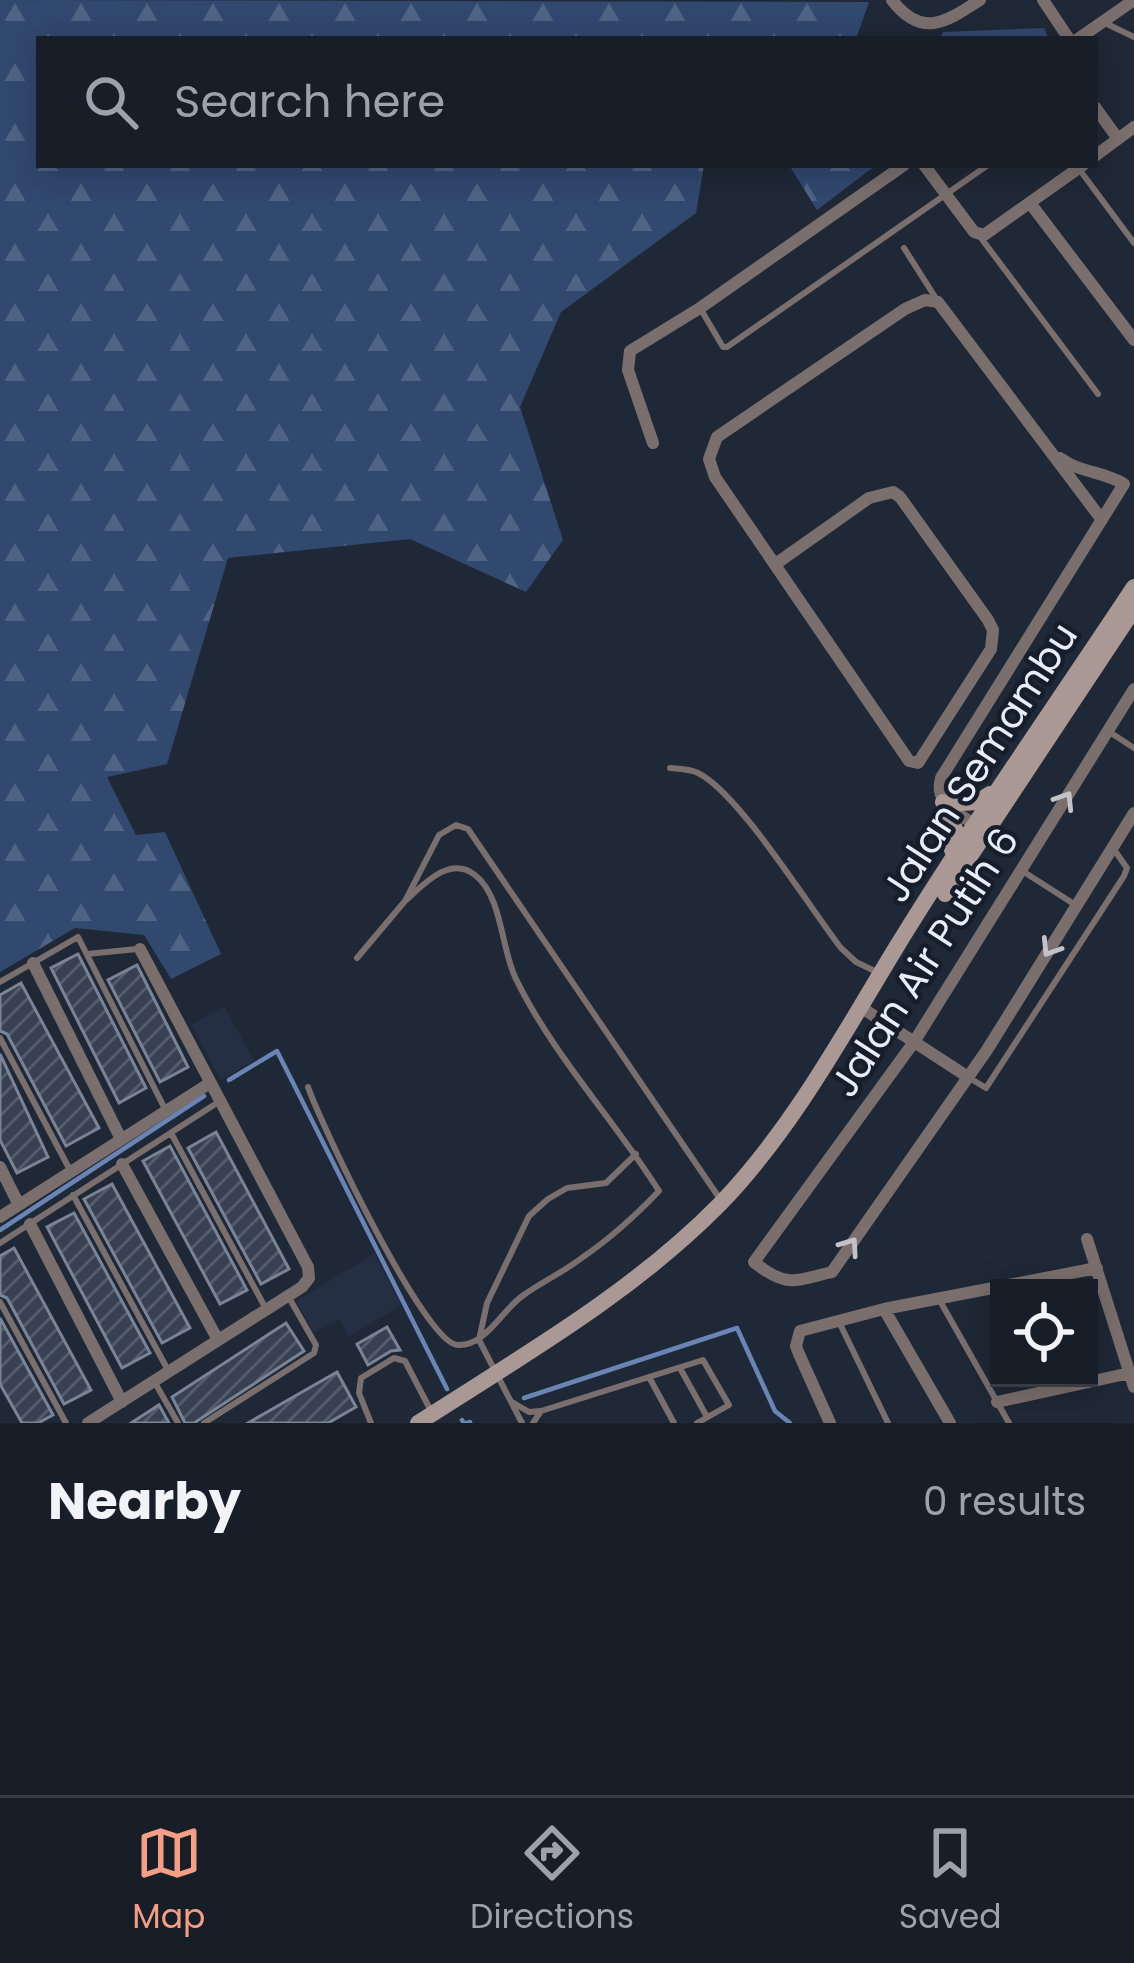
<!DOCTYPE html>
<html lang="en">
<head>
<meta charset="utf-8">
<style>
	:root { --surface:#171e28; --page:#202730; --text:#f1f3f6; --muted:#9ea2a8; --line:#363c45; --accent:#f49e86 }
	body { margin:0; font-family:Poppins,sans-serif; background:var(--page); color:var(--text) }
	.controls { position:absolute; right:36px; bottom:36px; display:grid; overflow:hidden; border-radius:0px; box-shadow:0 6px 30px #0003 }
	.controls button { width:108px; height:108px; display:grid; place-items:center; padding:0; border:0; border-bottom:3px solid var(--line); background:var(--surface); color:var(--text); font:60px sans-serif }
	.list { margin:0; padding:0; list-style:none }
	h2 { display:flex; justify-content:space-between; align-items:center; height:156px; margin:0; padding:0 48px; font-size:51px }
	h2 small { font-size:39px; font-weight:400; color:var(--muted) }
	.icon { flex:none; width:66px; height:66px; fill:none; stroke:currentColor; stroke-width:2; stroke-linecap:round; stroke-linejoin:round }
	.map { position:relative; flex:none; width:1134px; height:1423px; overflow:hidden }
	.search { position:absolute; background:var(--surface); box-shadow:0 6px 30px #0003; left:36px; right:36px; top:36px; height:132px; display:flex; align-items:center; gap:30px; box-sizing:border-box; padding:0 42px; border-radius:0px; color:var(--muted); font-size:45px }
	.sheet { height:372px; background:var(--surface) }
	nav { display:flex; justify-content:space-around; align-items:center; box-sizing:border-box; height:168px; border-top:3px solid var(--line); background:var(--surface); font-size:33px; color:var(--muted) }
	nav a { display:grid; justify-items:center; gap:6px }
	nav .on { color:var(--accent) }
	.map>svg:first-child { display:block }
	.built { fill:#242f44 }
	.grass { fill:#31486f }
	.forest { fill:url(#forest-firs) }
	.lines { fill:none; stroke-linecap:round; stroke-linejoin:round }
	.stream { stroke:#6985b6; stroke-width:4.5 }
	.building { fill:url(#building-hatch); stroke:#798496; stroke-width:3 }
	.lane { stroke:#7a6f6d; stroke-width:6 }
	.street { stroke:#7a6f6d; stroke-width:12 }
	.secondary { stroke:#a99894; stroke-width:16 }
	.oneway { stroke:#c2c2c7 }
	.labels { text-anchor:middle; stroke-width:9; stroke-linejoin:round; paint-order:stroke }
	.street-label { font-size:39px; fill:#e8eef8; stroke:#161e2c }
</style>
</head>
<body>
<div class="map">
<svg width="1134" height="1423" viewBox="0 0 1134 1423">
	<defs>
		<pattern id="forest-firs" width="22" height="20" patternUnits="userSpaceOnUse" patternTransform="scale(3)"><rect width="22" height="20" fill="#31486f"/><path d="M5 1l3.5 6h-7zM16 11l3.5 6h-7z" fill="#4f6384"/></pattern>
		<pattern id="building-hatch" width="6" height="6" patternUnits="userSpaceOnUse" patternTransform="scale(3)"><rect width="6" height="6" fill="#374151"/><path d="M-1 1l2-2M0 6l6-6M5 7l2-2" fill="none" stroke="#545d6b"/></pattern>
	</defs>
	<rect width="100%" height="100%" fill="#1f2836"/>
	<path class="built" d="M224,1006L254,1061L221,1080L191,1025Z
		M374,1254L401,1305L349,1337L339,1319L314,1333L296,1301Z"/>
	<path class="grass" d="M1044,28L1049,39H940L943,32Z"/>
	<path class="forest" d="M0,0L869,2L856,39H39V165H704L696,213L561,312L520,407L563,540L526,592L410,539L228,558L167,764L107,777L136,835L165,832L221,954L171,979L144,935L75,928L0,972Z
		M789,165H876L817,210Z"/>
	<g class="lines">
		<path class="stream" d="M229,1080L277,1051L447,1389
			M0,1230L204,1096
			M524,1398L737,1328L775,1411L790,1423
			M462,1420L464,1423
			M467,1423L470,1422"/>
	</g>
	<path class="building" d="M78,954L146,1088L119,1103L51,968Z
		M137,965L188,1067L160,1082L108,980Z
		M21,983L99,1128L66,1146L7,1034L0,1031V995Z
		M0,1054L48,1157L17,1173L0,1140Z
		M216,1132L289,1269L261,1284L188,1148Z
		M170,1146L247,1290L220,1304L143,1161Z
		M112,1184L190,1328L162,1343L84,1199Z
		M74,1213L150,1353L122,1368L47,1227Z
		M14,1248L91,1390L64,1404L7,1298L0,1295V1256Z
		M0,1318L53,1415L38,1423H22L0,1384Z
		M286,1323L304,1351L194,1423H185L172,1397Z
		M387,1327L400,1350L391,1351L368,1365L357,1344Z
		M337,1372L356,1407L328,1423H248Z
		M159,1405L169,1423H131Z"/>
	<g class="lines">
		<path class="lane" d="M1105,23L1134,37
			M1079,169L1134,243
			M981,238L1098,394
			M904,248L937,300
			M700,308L723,347H727L988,165
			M1108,731L1134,748
			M670,768C679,769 690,769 698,773C739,793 809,907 841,948L856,962L879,973
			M1024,872L1074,904
			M87,954L137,949
			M357,958L405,901L439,835L456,825L468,829L720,1199
			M0,982L78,937L166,1111
			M0,1038L71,1172
			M968,1077L986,1088L1124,876L1127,868L1115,851
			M308,1087C321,1124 425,1345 458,1345C485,1346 501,1312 521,1297C541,1282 564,1272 583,1257C611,1238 636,1215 659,1191C613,1118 552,1054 515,977C501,947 502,896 475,875C450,855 424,884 405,901
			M171,1133L266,1309
			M73,1195L169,1372
			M0,1243L220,1101
			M940,1301L1009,1423
			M0,1302L66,1423
			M840,1324L888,1423
			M680,1368L707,1417
			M649,1377L674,1423
			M154,1381L178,1423
			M512,1402L529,1412L541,1411L703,1360L729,1405L697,1423
			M204,1423L314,1353L316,1345L288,1296
			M371,1423L359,1393L361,1378L394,1358L405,1361L430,1409
			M522,1423L479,1340L487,1303L529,1216L548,1199L567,1188L606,1183L636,1154
			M533,1423L541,1411"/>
		<path class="street" d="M892,0C922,39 946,22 980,0
			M1043,0L1069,39
			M1078,39L1134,0
			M1095,107L1118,139
			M1095,156L1134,127
			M924,165L974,232L984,235L1083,165
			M1030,203L1134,340
			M653,443L628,370L630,351L700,308L904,165
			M777,563L869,498L893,492L900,497L988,620L993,630L991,649L918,763L909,761L715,477L709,459L717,437L905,309L925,300L938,302L1102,520
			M1134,689L914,1042L754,1262C786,1288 794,1281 832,1272L987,1050L1134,813
			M974,824C956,812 934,803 941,778L1124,484C1103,471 1080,473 1060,458
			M33,963L121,1139
			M862,1008L968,1077
			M122,1164L218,1340
			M0,1167L19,1205
			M0,1217L210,1083
			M30,1224L122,1402
			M1087,1239L1134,1387
			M884,1309L950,1423
			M997,1402L1130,1373
			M88,1423L302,1287L309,1278L308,1267L140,949
			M830,1423L799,1354L796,1346L800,1331L884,1309L1097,1268"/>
		<path class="secondary" d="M943,802L956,831L952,850
			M946,804L978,802L990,794
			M945,894L1134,609
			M418,1423C522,1356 631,1294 719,1205C790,1132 842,1037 894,951C970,827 1054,708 1134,587"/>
	</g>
	<defs><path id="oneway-chevron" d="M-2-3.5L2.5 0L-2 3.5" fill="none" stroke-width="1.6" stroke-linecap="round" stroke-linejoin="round" transform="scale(3)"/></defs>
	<g class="oneway">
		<use href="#oneway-chevron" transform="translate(1065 800) rotate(-58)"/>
		<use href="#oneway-chevron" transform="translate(1050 948) rotate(122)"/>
		<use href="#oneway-chevron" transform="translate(850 1246) rotate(-55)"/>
	</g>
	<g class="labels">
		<g class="street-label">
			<text transform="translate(979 762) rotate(-57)" y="14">Jalan Semambu</text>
			<text transform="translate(924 962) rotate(-57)" y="14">Jalan Air Putih 6</text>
		</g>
	</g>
</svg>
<div class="controls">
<button><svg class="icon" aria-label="locate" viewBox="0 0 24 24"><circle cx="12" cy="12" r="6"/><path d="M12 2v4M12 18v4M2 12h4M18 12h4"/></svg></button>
</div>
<div class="search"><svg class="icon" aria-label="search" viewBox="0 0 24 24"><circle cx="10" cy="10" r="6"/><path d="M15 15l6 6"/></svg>Search here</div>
</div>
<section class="sheet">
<h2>Nearby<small>0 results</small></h2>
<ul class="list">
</ul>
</section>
<nav>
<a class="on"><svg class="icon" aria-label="map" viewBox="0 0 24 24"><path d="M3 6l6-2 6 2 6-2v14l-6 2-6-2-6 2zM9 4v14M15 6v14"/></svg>Map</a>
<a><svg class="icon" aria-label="directions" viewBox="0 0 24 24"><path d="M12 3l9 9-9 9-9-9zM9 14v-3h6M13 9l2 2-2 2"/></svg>Directions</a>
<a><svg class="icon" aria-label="saved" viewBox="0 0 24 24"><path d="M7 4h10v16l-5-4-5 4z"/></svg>Saved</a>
</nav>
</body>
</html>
